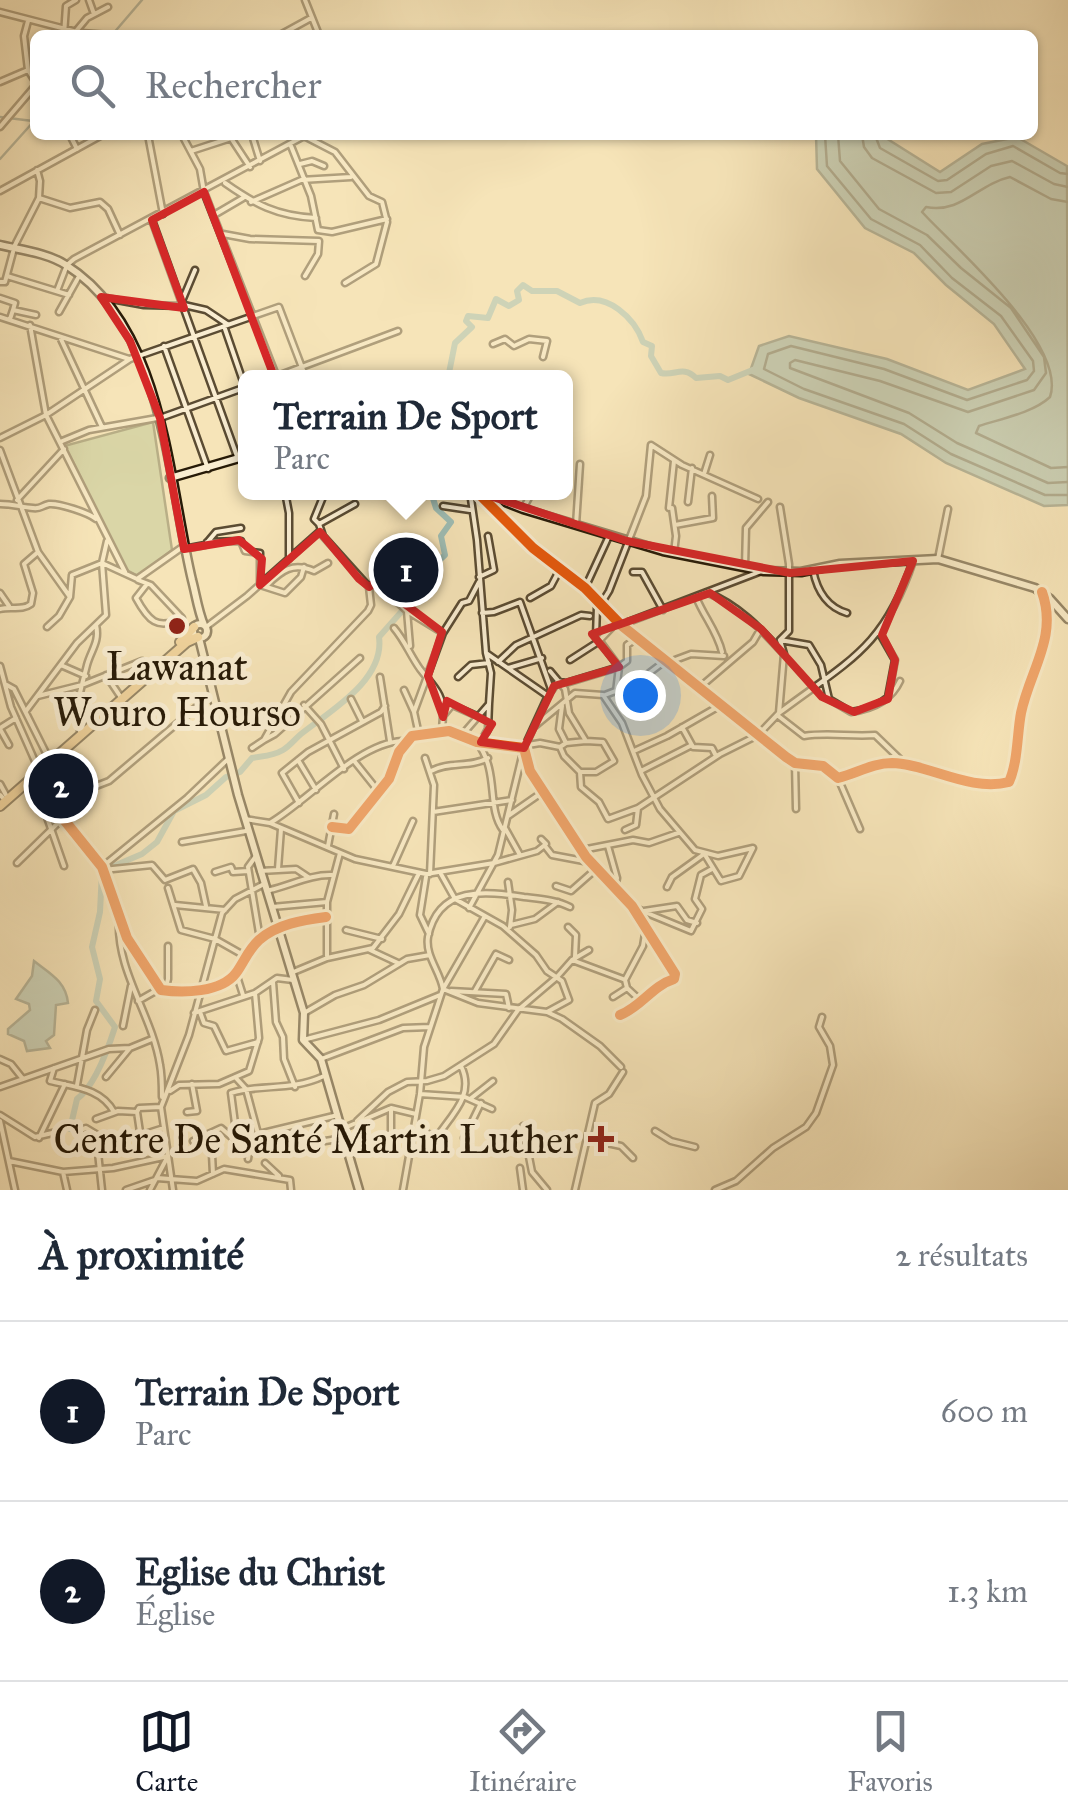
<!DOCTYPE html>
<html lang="fr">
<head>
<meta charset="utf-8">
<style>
	:root { --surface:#fff; --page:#f2f2f3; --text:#1f2937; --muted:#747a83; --line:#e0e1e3; --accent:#111827 }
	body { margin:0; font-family:"IM FELL Great Primer",serif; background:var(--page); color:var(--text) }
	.you { position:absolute; left:640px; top:695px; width:35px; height:35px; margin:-25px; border:8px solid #fff; border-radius:50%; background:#1a73e8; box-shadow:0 0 0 15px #1a73e833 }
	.badge { display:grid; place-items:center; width:65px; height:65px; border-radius:50%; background:var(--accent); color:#fff; font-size:32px; font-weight:700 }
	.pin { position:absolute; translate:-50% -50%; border:5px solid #fff; box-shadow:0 2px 10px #0006 }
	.popup { position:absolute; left:238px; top:370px; width:335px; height:130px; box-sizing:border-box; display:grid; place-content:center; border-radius:15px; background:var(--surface); filter:drop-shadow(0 2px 8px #0005); font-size:32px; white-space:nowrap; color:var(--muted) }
	.popup b { font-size:38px; color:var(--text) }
	.popup::after { content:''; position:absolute; left:50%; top:100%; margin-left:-20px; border:20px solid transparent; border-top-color:var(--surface) }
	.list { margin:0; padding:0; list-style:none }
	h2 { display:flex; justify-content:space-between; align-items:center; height:130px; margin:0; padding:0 40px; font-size:42px }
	h2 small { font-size:32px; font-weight:400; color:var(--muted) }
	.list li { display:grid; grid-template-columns:65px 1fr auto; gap:30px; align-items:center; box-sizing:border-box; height:180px; padding:0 40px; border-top:2px solid var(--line) }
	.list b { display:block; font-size:38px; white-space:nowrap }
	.list p { margin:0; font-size:32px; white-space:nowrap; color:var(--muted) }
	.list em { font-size:32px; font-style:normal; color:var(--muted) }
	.icon { flex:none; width:55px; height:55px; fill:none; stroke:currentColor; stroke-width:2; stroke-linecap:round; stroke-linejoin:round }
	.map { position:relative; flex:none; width:1068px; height:1190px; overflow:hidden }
	.search { position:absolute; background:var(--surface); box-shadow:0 2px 8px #0004; left:30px; right:30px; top:30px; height:110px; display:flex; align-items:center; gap:25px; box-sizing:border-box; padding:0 35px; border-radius:15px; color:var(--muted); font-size:38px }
	.sheet { height:490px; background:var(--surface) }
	nav { display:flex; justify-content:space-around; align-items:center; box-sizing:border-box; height:140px; border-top:2px solid var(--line); background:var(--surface); font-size:28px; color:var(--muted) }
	nav a { display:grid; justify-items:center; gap:5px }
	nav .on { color:var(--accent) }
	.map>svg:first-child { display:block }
	.green { fill:#b8c592; stroke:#70704c; stroke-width:2.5 }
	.water { fill:#9ebeb6; stroke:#6e7c70; stroke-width:2.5 }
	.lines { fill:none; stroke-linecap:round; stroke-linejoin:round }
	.shore { stroke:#626c5e; stroke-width:2.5 }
	.stream { stroke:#6e7c70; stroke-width:2.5 }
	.river { stroke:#9ebeb6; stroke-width:6 }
	.street-casing { stroke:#5b4c33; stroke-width:9 }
	.secondary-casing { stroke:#271a07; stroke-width:11 }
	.primary-casing { stroke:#271a07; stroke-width:12 }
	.street { stroke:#f9edd1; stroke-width:4 }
	.secondary { stroke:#f9edd1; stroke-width:6 }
	.primary { stroke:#ebc27c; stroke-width:8 }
	.cycleway-casing { stroke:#f9edd1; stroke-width:16 }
	.cycleway { stroke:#e8590c; stroke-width:10 }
	.marked { fill:none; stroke:#d62828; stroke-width:8; stroke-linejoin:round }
	.poi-dot { fill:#8f2418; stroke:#f9edd1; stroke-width:4 }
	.labels { text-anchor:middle; stroke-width:10; stroke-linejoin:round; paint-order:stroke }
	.poi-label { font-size:40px; fill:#271a07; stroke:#f9edd1 }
</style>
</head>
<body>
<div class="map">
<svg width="1068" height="1190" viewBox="0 0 1068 1190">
	<rect width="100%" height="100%" fill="#f6e4b8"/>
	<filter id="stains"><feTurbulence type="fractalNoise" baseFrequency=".002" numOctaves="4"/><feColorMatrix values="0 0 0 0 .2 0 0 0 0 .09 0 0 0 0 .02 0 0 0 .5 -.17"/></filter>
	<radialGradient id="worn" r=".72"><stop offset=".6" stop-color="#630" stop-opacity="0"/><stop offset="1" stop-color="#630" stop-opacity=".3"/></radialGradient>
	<path class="green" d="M153,422L172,550L138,576L125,569L64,446Z"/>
	<path class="water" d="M816,135H881L940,172L982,144L1017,137L1067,166L1068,505L1044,506L946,463L901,434L799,398L749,374L759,346L789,336L887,359L968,390L1025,369L994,324L946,285L914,253L865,228L817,169Z
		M34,961C49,973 66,981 68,1003L56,1005L54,1035L46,1041L50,1048L27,1051L24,1041L8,1034V1029L30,1010L29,1004L16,999L32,976Z"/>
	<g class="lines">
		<path class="shore" d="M825,135L827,166L871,219L920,245L952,278L1001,316L1033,361L1034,371L1027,380L967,400L884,369L791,346L768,354L764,369L804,389L904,424L951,454L1045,495H1068
			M838,135L840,161L879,209L927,235L961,268L1011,308L1044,357L1046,373L1034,390L968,412L880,381L795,360L790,363V368L909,413L957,443L1048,483L1068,482
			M862,135L864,147L872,158L936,193L951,192L991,166L1012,161L1054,184L1068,187
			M875,135L880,148L938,181L947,180L986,154L1013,146L1060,173L1068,174
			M1068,202L1051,199L1010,177C978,184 961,214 926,207L922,212C951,244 1068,344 1050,397C1033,413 1000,419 979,426L976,433L1051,468L1068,467"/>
		<path class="stream" d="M112,35L142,0
			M0,117L33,121
			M0,159L35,120"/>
		<path class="river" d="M448,378L455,343L472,327L466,321L468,316L488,318L496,299L509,306L519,300L517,291L523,285L532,291H557L580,303C607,291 635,319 643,342L652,346L651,356L661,373C675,376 683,365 696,378L720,376L728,380L755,369
			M70,1129L77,1099C95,1086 108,1049 115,1027L96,1001L100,979L92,947L100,912L102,871L142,854L157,842L174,811L206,795L226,777L240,772L252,758C263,756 273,756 283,750C290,746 295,739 301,734C330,711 385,680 379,637L402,611L421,577L445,555L441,536L451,522L436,508L431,492"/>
		<defs>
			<path id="street" d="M89,0L94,14
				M305,0L319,35
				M0,12L81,33L110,35
				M28,21L24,36L28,70
				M77,30L87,18L108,7
				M64,35L66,6L76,0
				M280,35L311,18
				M0,82L28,70L35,81
				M0,127L35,86
				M70,135L77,149
				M148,135L163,214
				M182,135L200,169L204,192L277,378
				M229,135L250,167
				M252,135L260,161
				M304,136L335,152L369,196L382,202L387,222L376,264L345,283
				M291,146L311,196L318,230L332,232L387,219
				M191,151L231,138
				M300,164L312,161L324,166
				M37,170L40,181L39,198L70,208L100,202L108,209L120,235
				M225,183C255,204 276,216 316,218
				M0,191L102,135
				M251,202L301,180L351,177
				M214,215L243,198
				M152,220L238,459
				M223,234L250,239L319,241L318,254L305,276
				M14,247L39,198
				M7,276L69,295
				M0,282H5L13,252
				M57,291L67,265L74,259L306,135
				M0,298L15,303L13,310
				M106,298L144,305L184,306
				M182,301L195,270
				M184,305L206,310L227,324
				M59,312L78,278
				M0,317L129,359
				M10,319L13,310L36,315
				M30,325L46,415L125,572
				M224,326L246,390
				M60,337L102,427
				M493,344L505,339L514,346L529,339L547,341L543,357
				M164,346L208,469
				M272,378L398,331
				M0,438L46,415L130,359L279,307L306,378
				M60,442L89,430L163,417L246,387
				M0,450L38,552L70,597
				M704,474L710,455
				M285,492L289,513V559
				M325,492L314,519L319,524L323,536L369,587L376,582L407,611L443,633
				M477,492L533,548L585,588L621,625L786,757L795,763L823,766L838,778C857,773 873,763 892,763C929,764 969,792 1009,782L1024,700L1047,636V612L1042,595
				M17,500L64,449
				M688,502L692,468
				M0,504C13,504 21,507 33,508C42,509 40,506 49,504C59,503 89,513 96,519
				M443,506L470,510
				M669,508L674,461
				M672,508L676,536L674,553
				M523,509L532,492
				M319,524L355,504
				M576,525L580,464
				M675,525L713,518L712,496
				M207,542L241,541L245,551L260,553V585L285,593L301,577L304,567
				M184,549L205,545L216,532L241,528
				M938,559L948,509
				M745,567L746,528L768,502
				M813,570C817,591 827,607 847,613
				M633,572H642L663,610
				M479,577L494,570L488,536
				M138,580L151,585L182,618C157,631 148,620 136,598L147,584
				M267,585C282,570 293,562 314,571L328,563
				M585,588L609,536
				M0,593L9,606
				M708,593C737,604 761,629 782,652
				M696,597C704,617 717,631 722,652
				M530,598L551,586L560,569
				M601,604L609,591L646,496L651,445L682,465L758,499
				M597,607L596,636L619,667
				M0,609C11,606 22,611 31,604L33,593L24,564L38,552
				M407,611L410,646
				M623,624L759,572
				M47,627L59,616L70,597L72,575L102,563L137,579L181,548
				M206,627L247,596L320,531
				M394,628C405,641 410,655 420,669C432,685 445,694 443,717
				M879,632L895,660L888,697
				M780,640L809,645L821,665L829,699L851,712C873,709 891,701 900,681
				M780,640L789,631V564L780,507
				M486,653L548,696
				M570,660L598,642L618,621
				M498,662L516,645L581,615L590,616
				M667,663L691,654L724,656
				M0,666L11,707L38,768
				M63,666L86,676
				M508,668L542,658
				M550,671L565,689L569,713L586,741L603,742L614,761L596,772H580L564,756L560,747
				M106,675L120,696
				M380,677L390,741
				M458,677L471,665L489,663
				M5,684L14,689L49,759
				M699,688L753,642L760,630
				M404,690L414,712L419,735
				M552,690L558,681L566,683L619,667
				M616,692L619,667L627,661V645L637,638
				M605,695L636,683L665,661
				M38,696L82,685L142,661
				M351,699L362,721
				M304,705L321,724L344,769
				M562,706L559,729L566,743
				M26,711L77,643L106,615L102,563L107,541
				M414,712L443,633L462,603L469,601L479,582
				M779,713C848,661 884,648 913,561
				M777,715L804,736C829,732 850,737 875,735L906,765
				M535,726L575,693L603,695L622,723L642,775L660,809L695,850L718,856L753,848L739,876L721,881L705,855
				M682,727L693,747L712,748L716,756
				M0,728L16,718
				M0,729L9,745
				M442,730L443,716L452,705L477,716
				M80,731C73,709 82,686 87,665C91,650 100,642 96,625
				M462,735L489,704L491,673L486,653L477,540L470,492
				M264,740L275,734L360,658
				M477,742C500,773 486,807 503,830
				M481,742L488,729L489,704
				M528,745L540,743L560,747L566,743L586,741
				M252,748L264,740L291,692L368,611L371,605L369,587
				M634,751L667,736L721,705
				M425,758L434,785L430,874
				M298,760L316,790
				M355,762L379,792
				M795,763L796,809
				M431,771C449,761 470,768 488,758
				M641,771L692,745
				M580,772L581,787L599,802L608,819L638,808
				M36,775L57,811L102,867L127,938L161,990C182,993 221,993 236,973C244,962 248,950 259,940C277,924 303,920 326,917
				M33,777L64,866
				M838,778L860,829
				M0,784L6,795
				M0,795L3,798
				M52,803L109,781L213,693
				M299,803L282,773L308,752L381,712L385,706
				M433,812L512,800
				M508,816L544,791
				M245,819L270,823L355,859L426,874L494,863L537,851L546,844L541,839
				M270,823C309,800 358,743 402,741
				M332,827L349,829L389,779L399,752L412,736L449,731L477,742L524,748L530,771L586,857L632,906L675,974L674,979C652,986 641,1007 620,1015
				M505,828L520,855
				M625,830L636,825L638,808L720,754L758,735L779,713L784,654L780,640
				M182,842L246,831
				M328,846L334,814
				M545,846L552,855L589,862
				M608,846L617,878L615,888
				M582,850L633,840L649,843L678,833
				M256,856L248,867L260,939
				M17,863L63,818
				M393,866L413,821
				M102,867L187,798L227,760
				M278,869L281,829
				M103,870L152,865L165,880L193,869L201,883L206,906
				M260,871L296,869L308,877
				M215,872L231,867L233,872L248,871
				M441,874L455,899L503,926L536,955L547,971L562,981L569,1000L547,1012
				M426,877L420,915L429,934
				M508,882L512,910L510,927
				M556,886L571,891L596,869
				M667,887L672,877L704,854
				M168,888L181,930L215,939L245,956
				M270,890C291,885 312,874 332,875
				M175,905L225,910
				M272,907L327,902
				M469,908L498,855L524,748L551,689L520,602L494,612L482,613
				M635,908L691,931L702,909L695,899L701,875L712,869
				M644,911L677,906L687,920L697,923
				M119,919C116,972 152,1014 160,1065C162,1075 162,1086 162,1097
				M511,925L535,919L558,902
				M568,927L576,935L575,957
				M346,930L382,939
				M370,950L398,963
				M327,956V902L340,853
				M572,960L623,979
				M236,973L243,995
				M291,973L327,958L373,948L399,914L419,873
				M273,982L276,1022L283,1037L284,1059L295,1087
				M443,989C440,971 425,956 428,937C438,885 486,891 524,897C540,899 556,900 570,907
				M443,989L478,1003L547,1012L562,1019L600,1046L621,1067
				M165,990L168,979V946
				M451,991L506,994L509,1008
				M475,991L496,954L509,960
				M613,997L627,988
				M138,1001L159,989
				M641,1001L627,988L625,980L643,946L646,928
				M200,1012L204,1023L214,1026L226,1051L258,1042
				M194,1013L255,993L277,978L293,980
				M304,1013L335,995L364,985L407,959L430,955
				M123,1026L131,986
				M303,1040L379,1020L440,995
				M0,1059L11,1064L23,1079
				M321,1059L403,1028L430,1027
				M54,1068L50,1081C74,1087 101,1088 114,1112
				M106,1077L130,1048
				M235,1077L246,1089L260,1141
				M77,1085L87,1030L95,1010
				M0,1087L109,1049L130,1048L152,1039
				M170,1091L179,1085L219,1084L249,1071L259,1038L255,993
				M420,1094L465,1097L492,1109
				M470,1099L493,1081
				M391,1108V1135
				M137,1112L140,1132
				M187,1112L197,1111L192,1084
				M0,1115L35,1137L61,1131
				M96,1119L118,1111L137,1112L139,1108L161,1107
				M0,1121L15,1190
				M357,1121L388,1092L407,1082L427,1081L444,1076L494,1044L518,1010L557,977L572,960L589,950
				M523,1126L532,1172L547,1190
				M414,1127L446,1142
				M342,1129L391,1108L416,1114
				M77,1131L86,1128L96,1134L102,1190
				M236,1131L231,1093C264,1083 289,1092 324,1076
				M655,1131L671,1141L695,1147
				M259,1134L338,1115
				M211,1135L213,1174
				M121,1136L145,1134L164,1128
				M39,1138L65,1084
				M464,1138L481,1103
				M193,1141L221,1128L249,1152L248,1159
				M607,1143L621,1146L633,1158
				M275,1149L344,1138
				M428,1152C441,1122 478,1101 461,1066
				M9,1161L63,1172L113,1168L168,1156
				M265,1163L279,1176
				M520,1168L523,1190
				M63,1172L67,1190
				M157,1178L197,1181L224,1169L290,1180L291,1190
				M126,1190L155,1180
				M150,1190L168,1156
				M173,1190L161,1107L189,1035L222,913L235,899L264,884
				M403,1190L420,1094L424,1047L443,989L485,916
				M575,1190L595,1103L609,1094L623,1072
				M715,1190L736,1181L773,1148L806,1127L816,1113L833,1065L830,1046L819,1027L822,1017"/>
			<path id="secondary" d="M0,245C21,250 48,253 66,265C164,327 168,480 192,580C196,595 198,611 204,625
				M170,478L246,456
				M480,492L523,509L663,551L764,571L801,572L840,564L938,559L1035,588L1050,599L1068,619
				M193 631a7 7 0 1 1 14 0a7 7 0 1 1-14 0Z
				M199,638L238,795L304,1013L303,1040L321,1059L359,1190"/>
			<path id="primary" d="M180,642L194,627
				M0,806L187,642L198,637"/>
		</defs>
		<use href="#street" class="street-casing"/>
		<use href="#secondary" class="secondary-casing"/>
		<use href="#primary" class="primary-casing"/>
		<use href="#street" class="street"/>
		<use href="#secondary" class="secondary"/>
		<use href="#primary" class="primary"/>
		<defs>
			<path id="cycleway" d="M477,492L533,548L585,588L621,625L786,757L795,763L823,766L838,778C857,773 873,763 892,763C929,764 969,792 1009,782C1018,762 1017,734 1021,713C1030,670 1058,637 1042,592
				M36,775L57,811L102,867L127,938L161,990C182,993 221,993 236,973C244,962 248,950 259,940C277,924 303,920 326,917
				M332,827L349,829L389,779L399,752L412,736L449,731L477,742L524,748L530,771L586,857L632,906L675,974L674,979C652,986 641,1007 620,1015"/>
		</defs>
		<use href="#cycleway" class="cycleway-casing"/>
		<use href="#cycleway" class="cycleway"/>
	</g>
	<path d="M0 0H1068V1190H0ZM204,192L297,437L443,419L466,449L469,489L627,541L790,573L913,561L882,635L895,660L888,699L854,712L822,697L761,629L710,593L592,634L619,667L554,686L524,748L481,742L492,724L447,701L443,717L428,676L442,632L376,582L369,587L359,579L320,532L260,585L262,559L239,540L184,549L160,418L130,341L101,297L184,308L152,220Z" fill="#f6e4b8" fill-opacity=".55" fill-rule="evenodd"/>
	<path class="marked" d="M204,192L297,437L443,419L466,449L469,489L627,541L790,573L913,561L882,635L895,660L888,699L854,712L822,697L761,629L710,593L592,634L619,667L554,686L524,748L481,742L492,724L447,701L443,717L428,676L442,632L376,582L369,587L359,579L320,532L260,585L262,559L239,540L184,549L160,418L130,341L101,297L184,308L152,220Z"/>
	<g class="poi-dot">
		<circle cx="177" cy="626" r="10"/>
		<path d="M596 1124h10v10h10v10h-10v10h-10v-10h-10v-10h10z"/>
	</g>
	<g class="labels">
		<g class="poi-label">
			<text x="177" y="680">Lawanat<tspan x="177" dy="46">Wouro Hourso</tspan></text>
			<text x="578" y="1153" text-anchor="end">Centre De Santé Martin Luther</text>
		</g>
	</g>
	<rect width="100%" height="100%" filter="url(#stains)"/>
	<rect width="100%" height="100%" fill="url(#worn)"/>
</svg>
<div class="you"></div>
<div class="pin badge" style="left:406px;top:570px">1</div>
<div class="popup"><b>Terrain De Sport</b>Parc</div>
<div class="pin badge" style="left:61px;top:786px">2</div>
<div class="search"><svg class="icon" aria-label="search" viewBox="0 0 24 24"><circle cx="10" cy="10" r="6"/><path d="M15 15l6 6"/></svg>Rechercher</div>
</div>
<section class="sheet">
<h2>À proximité<small>2 résultats</small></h2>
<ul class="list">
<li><span class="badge">1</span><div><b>Terrain De Sport</b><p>Parc</p></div><em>600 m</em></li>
<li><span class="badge">2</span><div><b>Eglise du Christ</b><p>Église</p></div><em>1.3 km</em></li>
</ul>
</section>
<nav>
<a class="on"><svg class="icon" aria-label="map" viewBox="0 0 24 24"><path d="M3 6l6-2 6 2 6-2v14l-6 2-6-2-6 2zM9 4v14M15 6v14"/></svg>Carte</a>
<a><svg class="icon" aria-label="directions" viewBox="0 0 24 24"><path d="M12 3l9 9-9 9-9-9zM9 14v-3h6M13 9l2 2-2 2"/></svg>Itinéraire</a>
<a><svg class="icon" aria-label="saved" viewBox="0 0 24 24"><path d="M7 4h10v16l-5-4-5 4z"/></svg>Favoris</a>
</nav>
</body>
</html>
